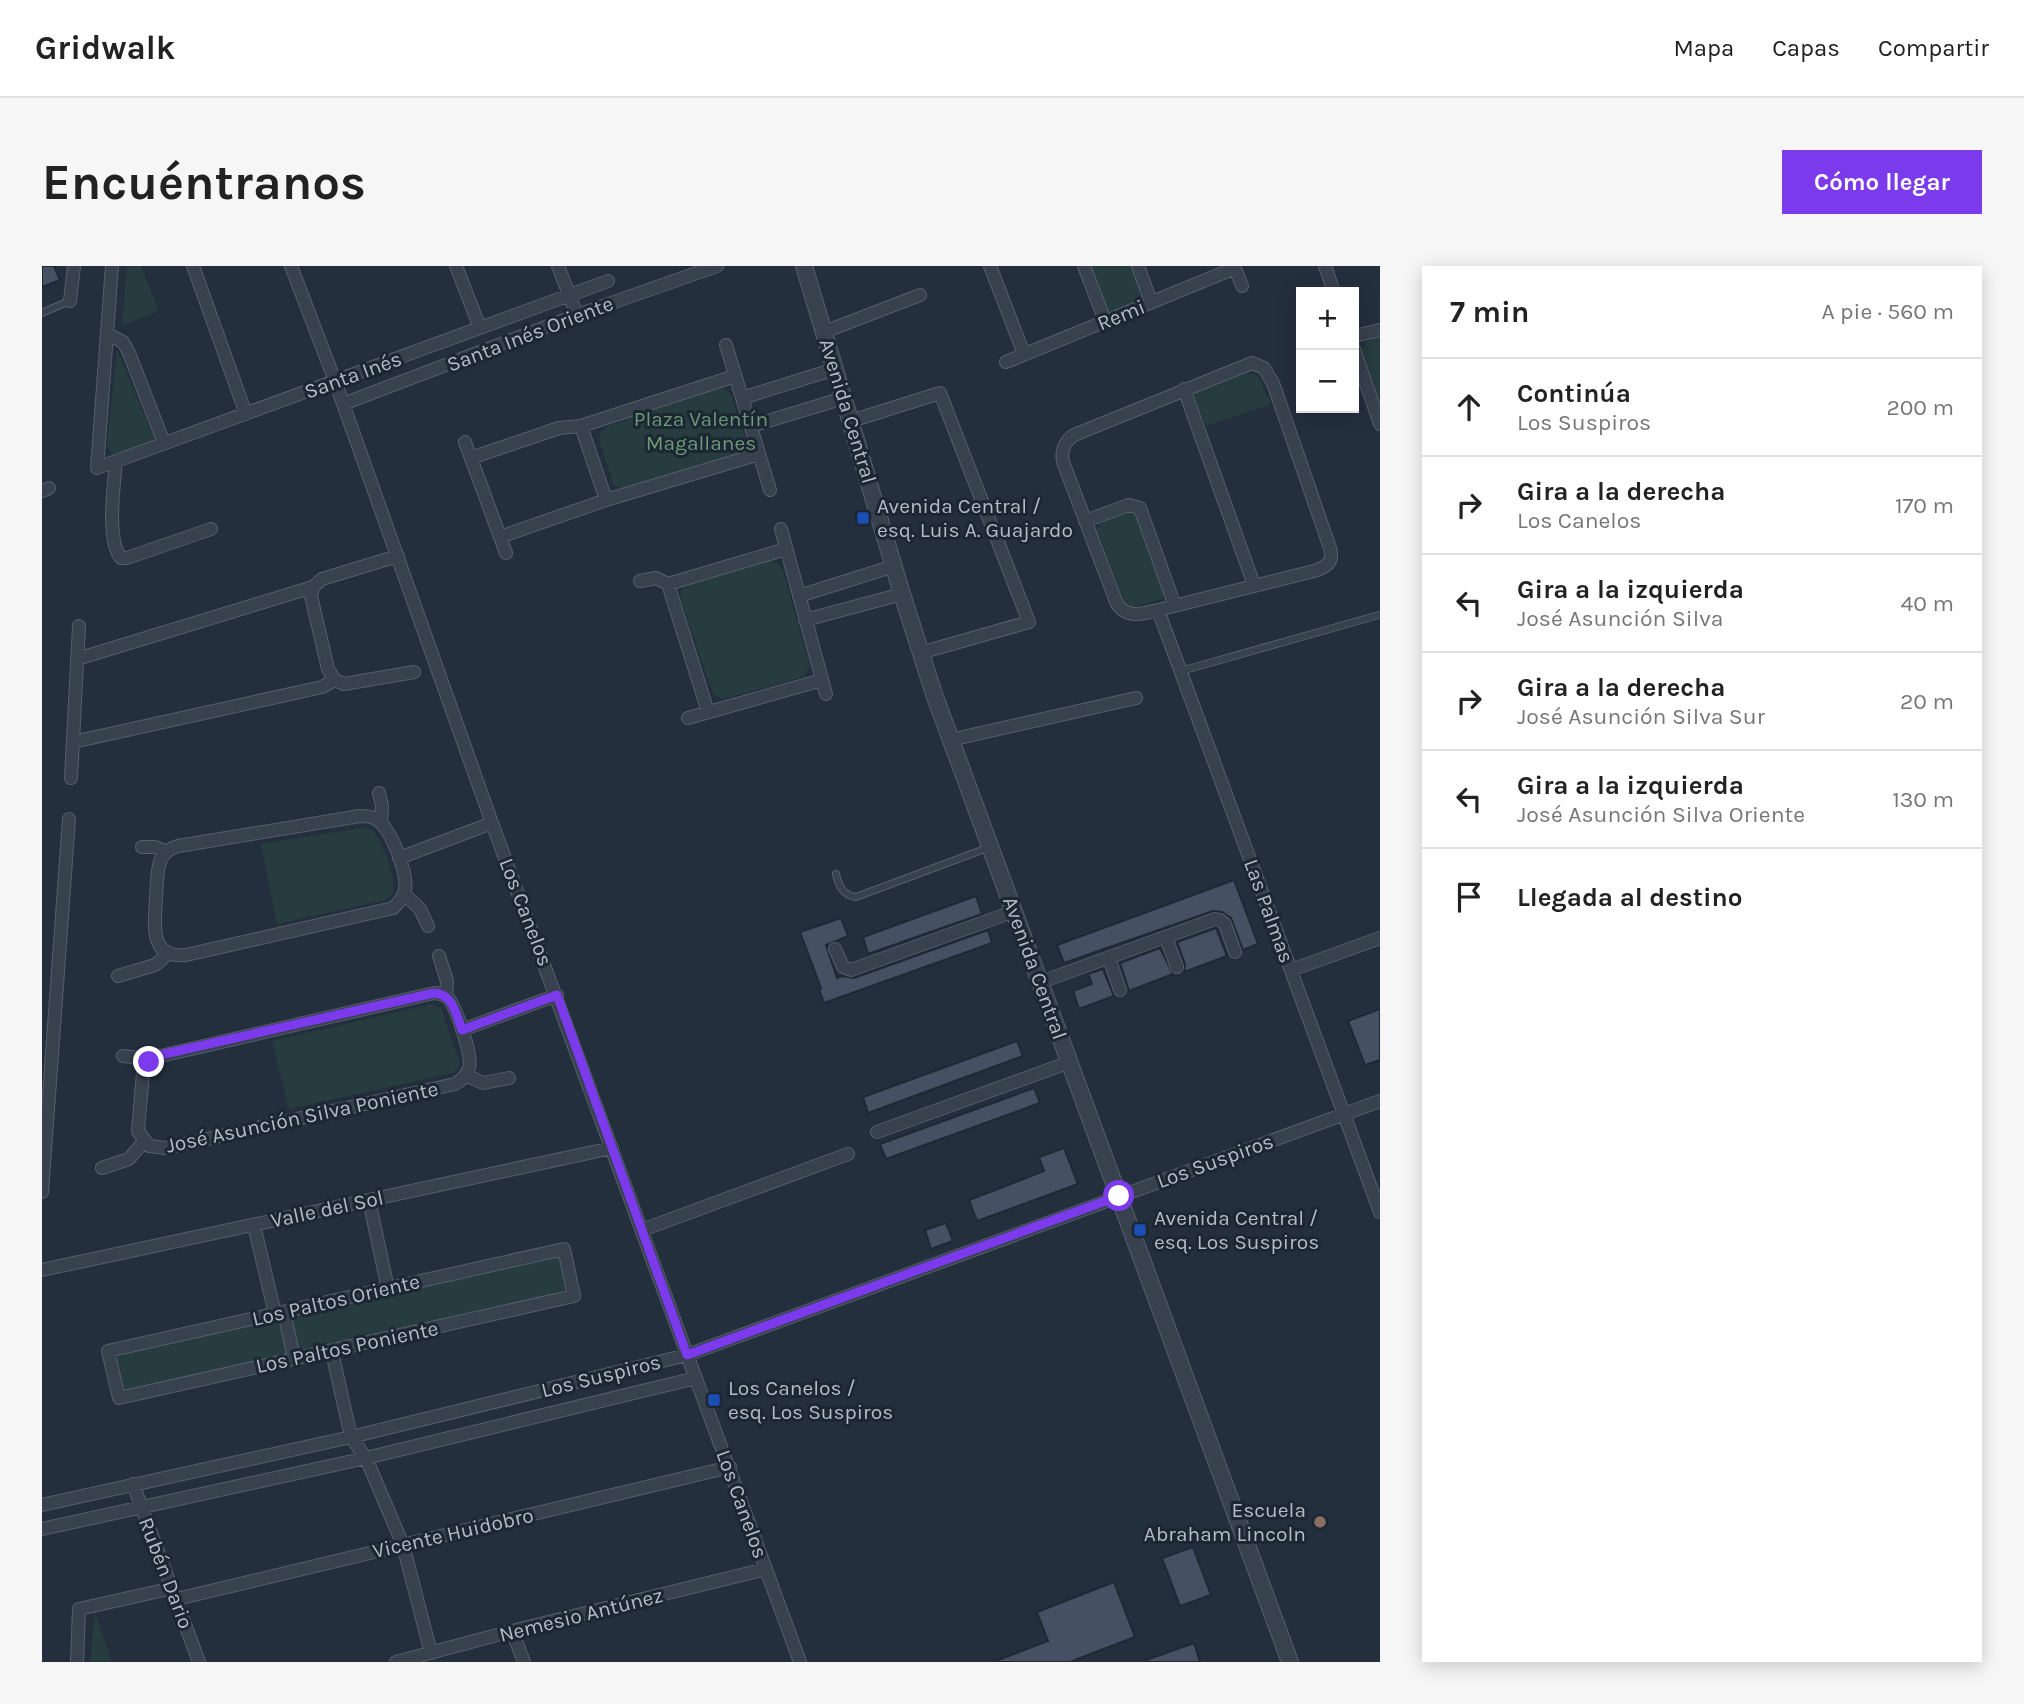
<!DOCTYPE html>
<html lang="es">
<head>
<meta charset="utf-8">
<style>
	:root { --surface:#fff; --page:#f6f6f6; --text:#222; --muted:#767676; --line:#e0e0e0; --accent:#7c3aed }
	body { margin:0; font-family:Karla,sans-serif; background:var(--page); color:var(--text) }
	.controls { position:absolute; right:21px; top:21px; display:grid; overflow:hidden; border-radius:0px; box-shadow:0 4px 18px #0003 }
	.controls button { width:63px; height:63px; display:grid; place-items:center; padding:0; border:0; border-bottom:2px solid var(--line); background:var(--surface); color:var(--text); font:35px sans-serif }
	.stop { position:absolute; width:21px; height:21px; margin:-16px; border:5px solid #7c3aed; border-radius:50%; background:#fff }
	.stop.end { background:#7c3aed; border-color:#fff; box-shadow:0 2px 7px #0008 }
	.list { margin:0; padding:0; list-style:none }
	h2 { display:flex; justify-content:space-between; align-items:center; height:91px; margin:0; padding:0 28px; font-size:30px }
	h2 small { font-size:23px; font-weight:400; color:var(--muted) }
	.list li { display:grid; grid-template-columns:46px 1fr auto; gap:21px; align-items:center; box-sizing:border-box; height:98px; padding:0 28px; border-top:2px solid var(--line) }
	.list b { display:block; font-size:26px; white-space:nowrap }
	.list p { margin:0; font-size:23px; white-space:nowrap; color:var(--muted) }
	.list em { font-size:23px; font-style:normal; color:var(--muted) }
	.icon { flex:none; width:38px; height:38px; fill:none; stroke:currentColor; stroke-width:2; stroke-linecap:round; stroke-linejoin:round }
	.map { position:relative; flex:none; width:1338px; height:1396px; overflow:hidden; border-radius:0px }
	header { display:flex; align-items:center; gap:42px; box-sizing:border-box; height:98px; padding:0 35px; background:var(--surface); border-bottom:2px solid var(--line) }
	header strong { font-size:33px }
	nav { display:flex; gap:38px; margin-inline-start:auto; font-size:24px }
	.intro { display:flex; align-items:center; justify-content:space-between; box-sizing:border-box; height:168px; padding:0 42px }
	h1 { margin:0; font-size:49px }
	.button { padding:18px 32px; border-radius:0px; background:var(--accent); color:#fff; font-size:24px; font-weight:700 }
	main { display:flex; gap:42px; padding:0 42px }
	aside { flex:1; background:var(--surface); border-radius:0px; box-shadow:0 4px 18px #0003 }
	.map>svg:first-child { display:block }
	.green { fill:#263c3f }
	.building { fill:#455162; stroke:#1f2835; stroke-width:2 }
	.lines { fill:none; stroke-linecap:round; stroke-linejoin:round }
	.service-casing { stroke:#565f6c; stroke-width:8 }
	.minor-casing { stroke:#565f6c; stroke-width:14 }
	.tertiary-casing { stroke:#565f6c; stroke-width:18 }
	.service { stroke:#38414e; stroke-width:6 }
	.minor { stroke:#38414e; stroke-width:12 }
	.tertiary { stroke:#38414e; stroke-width:16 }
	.route { stroke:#7c3aed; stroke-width:9 }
	.transit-dot { fill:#1a4fb4; stroke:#1d2633; stroke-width:2.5 }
	.education-dot { fill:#8d6e63; stroke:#1d2633; stroke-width:2.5 }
	.labels { text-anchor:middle; stroke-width:6; stroke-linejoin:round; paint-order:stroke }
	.street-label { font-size:21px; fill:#b4bcc9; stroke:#1d2633 }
	.park-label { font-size:21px; fill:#6b9a76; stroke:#1d2633 }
	.poi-label { font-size:21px; fill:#b4bcc9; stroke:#1d2633; text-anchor:start }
</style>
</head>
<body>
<header>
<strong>Gridwalk</strong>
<nav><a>Mapa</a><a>Capas</a><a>Compartir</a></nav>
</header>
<div class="intro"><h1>Encuéntranos</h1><a class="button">Cómo llegar</a></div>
<main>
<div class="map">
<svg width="1338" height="1396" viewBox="0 0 1338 1396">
	<rect width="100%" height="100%" fill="#242f3e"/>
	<path class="green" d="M85,0H99L117,45L80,59Z
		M1047,0H1090L1099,27L1096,34L1068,47L1063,43Z
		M1338,71V137L1320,83L1325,75Z
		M75,83L113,175L72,191L65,181Z
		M1205,107L1216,110L1229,138L1164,160L1151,129Z
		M681,122L688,127L705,179L700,187L581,223L572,219L557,174L559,166L567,160L671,123Z
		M1092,244L1124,332L1090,341L1081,333L1055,263L1060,256Z
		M727,295L736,297L741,305L768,401L761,411L681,433L671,428L638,331L640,324L647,319Z
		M319,562L329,563C340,572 356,616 350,629L343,634L235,658L219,578Z
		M390,738L399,742L418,798L411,807L247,843L230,775Z
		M514,989L522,999L526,1020L516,1029L87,1126L78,1120L73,1098L75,1090Z
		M53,1347L70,1396H48Z"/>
	<path class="building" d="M0,0H12L18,14L0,21Z
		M1192,614L1216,678L1201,684L1189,652L1180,646L1171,645L1022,697L1015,679Z
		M934,630L940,648L826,688L821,671Z
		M799,652L806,670L784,679L795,712L800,710L812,712L946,664L950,677L782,737L777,723L779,722L758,666Z
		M1174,662L1185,690L1142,706L1143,698L1135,676Z
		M1118,682L1131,708L1087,725L1078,697Z
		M1061,703L1072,730L1037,743L1031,725L1050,718L1046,708Z
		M1338,743V794L1323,799L1306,755Z
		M975,775L981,790L826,847L821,831Z
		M992,822L998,837L844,893L838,878Z
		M1022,882L1036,918L935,955L927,934L1002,905L997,891Z
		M904,957L911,975L889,983L883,964Z
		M1151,1281L1169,1329L1138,1340L1120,1292Z
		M1072,1316L1093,1371L1028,1396H951L1006,1375L995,1346Z
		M1152,1377L1158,1396H1104V1394Z"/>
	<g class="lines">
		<defs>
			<path id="service" d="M0,47L27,35
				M1139,405L1337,349
				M794,608C797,621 801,629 814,631L948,581"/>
			<path id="minor" d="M70,0L55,202L566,15
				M151,0L204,148
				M249,0L293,115L450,557L758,1396
				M414,0L438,62
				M516,0L535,49
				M948,0L982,88
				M1042,0L1063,55
				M1096,0L1109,36
				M1192,0L1200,20
				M1283,0L1292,26
				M28,35L32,0
				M782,66L878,29
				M65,68L81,76L87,87L122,177
				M1312,70L1338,64
				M684,79L728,224
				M1312,83L1338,158
				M964,96L1193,2
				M1210,97L1222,102L1231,117L1288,282C1292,296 1285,301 1272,305L1116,344C1100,348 1086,353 1075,338L1021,196C1019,184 1022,176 1032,169Z
				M1142,123L1212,319
				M700,132L793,103
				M301,138L535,49L675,0
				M809,155L898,127L987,356L878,387
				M539,160L564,234
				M709,160L802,132
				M423,176L464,287
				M429,192L517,162L539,160L693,110
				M74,195C72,218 64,274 79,292H85L169,263
				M0,225L7,222
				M1043,255L1087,239L1098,242L1133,340
				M739,263L784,428
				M458,271L564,234L717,188
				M356,290L280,313L271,321L269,330L286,403L293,414L302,418L372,406
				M598,315L614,312L626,318L744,283
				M626,318L666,446
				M757,330L852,300
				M1116,344L1338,946
				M763,354L860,328
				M35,393L271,321
				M646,452L780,414
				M908,474L1094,432
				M31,476L280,421L293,414
				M29,512L37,360
				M337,527L340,540L339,557
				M318,550C324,550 329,550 334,553C349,562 366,607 363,624C361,632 357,637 351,642L144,689C106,693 113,657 114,632C115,620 114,604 119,593C123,586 129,582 136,580Z
				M100,581H113L125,586
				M357,592L450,557
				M362,628L378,643L386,660
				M1124,672L1135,701
				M793,683L801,701L809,704L973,645
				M397,690L405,715L404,730
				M1067,692L1078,724
				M1249,704L1338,672
				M76,710L113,699L127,687
				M999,716L1173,653L1178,654L1183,658L1193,686
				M392,727C398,728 403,728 407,733C415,744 431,790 427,802C425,810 420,814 413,818L124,882L107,880L96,865L101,806L107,796L114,791Z
				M420,764L515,729
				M81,790L97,792L107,796
				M424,809L441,817L467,812
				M835,866L1028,796
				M60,902L87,893L102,875
				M0,926L27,553
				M327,934L346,1023
				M212,959L233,1048
				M600,964L806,888
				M522,983L532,1030L77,1132L66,1085Z
				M0,1004L570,882
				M242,1046L252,1092
				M290,1086L309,1171L324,1192L361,1279L389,1387
				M91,1218L157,1396
				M0,1239L309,1171L645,1089L1338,835
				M0,1263L324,1192L654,1112
				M135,1333L688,1201
				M470,1365L482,1396
				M35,1396L37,1343L131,1322
				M354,1396L470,1365L724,1303"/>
			<path id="tertiary" d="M762,0L860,328L892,428L1248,1396"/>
		</defs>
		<use href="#service" class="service-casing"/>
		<use href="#minor" class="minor-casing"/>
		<use href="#tertiary" class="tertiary-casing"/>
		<use href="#service" class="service"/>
		<use href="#minor" class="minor"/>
		<use href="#tertiary" class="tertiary"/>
	</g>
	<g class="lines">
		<path class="route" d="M107,796L118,789L392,727C411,728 414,748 420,764L515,729L645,1089L1077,930"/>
	</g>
	<g class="transit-dot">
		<rect x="814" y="245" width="14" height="14" rx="3.5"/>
		<rect x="1091" y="957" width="14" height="14" rx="3.5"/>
		<rect x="665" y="1127" width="14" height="14" rx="3.5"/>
	</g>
	<circle class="education-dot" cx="1278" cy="1256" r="7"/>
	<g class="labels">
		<g class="street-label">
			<text transform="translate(1079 49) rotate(-22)" y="7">Remi</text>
			<text transform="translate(488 68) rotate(-21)" y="7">Santa Inés Oriente</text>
			<text transform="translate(311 109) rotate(-20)" y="7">Santa Inés</text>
			<text transform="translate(806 145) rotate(73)" y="7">Avenida Central</text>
			<text transform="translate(1227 645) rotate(70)" y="7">Las Palmas</text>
			<text transform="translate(484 646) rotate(69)" y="7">Los Canelos</text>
			<text transform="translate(993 702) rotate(70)" y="7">Avenida Central</text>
			<text transform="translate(260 851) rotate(-12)" y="7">José Asunción Silva Poniente</text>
			<text transform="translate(1173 895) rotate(-20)" y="7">Los Suspiros</text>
			<text transform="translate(285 943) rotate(-12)" y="7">Valle del Sol</text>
			<text transform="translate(294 1034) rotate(-13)" y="7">Los Paltos Oriente</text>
			<text transform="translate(305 1081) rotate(-12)" y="7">Los Paltos Poniente</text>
			<text transform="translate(559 1110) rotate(-14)" y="7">Los Suspiros</text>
			<text transform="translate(700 1238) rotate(70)" y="7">Los Canelos</text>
			<text transform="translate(411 1267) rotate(-13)" y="7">Vicente Huidobro</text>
			<text transform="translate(124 1307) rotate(69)" y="7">Rubén Dario</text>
			<text transform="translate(539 1349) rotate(-14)" y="7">Nemesio Antúnez</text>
		</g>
		<g class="park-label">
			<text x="659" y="160">Plaza Valentín<tspan x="659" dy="24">Magallanes</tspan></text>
		</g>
		<g class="poi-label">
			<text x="835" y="247">Avenida Central /<tspan x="835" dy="24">esq. Luis A. Guajardo</tspan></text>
			<text x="1112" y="959">Avenida Central /<tspan x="1112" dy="24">esq. Los Suspiros</tspan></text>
			<text x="686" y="1129">Los Canelos /<tspan x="686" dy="24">esq. Los Suspiros</tspan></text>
			<text x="1264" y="1251" text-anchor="end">Escuela<tspan x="1264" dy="24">Abraham Lincoln</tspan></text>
		</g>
	</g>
</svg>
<div class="controls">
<button>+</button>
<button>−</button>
</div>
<div class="stop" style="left:1077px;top:930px"></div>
<div class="stop end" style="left:107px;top:796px"></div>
</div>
<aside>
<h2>7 min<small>A pie · 560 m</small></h2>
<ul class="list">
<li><svg class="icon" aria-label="ahead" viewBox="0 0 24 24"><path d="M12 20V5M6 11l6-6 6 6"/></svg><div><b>Continúa</b><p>Los Suspiros</p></div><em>200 m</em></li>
<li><svg class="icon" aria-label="right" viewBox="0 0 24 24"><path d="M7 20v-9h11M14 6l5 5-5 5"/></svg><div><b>Gira a la derecha</b><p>Los Canelos</p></div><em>170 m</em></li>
<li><svg class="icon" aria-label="left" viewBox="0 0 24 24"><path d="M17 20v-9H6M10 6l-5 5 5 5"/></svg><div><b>Gira a la izquierda</b><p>José Asunción Silva</p></div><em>40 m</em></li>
<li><svg class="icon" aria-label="right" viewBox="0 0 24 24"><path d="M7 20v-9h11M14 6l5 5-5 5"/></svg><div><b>Gira a la derecha</b><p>José Asunción Silva Sur</p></div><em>20 m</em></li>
<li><svg class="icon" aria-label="left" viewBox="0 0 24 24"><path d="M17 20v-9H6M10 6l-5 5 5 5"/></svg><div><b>Gira a la izquierda</b><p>José Asunción Silva Oriente</p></div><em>130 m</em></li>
<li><svg class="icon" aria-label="arrive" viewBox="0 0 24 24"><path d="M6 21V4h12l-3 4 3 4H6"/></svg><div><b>Llegada al destino</b></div></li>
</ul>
</aside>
</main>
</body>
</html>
